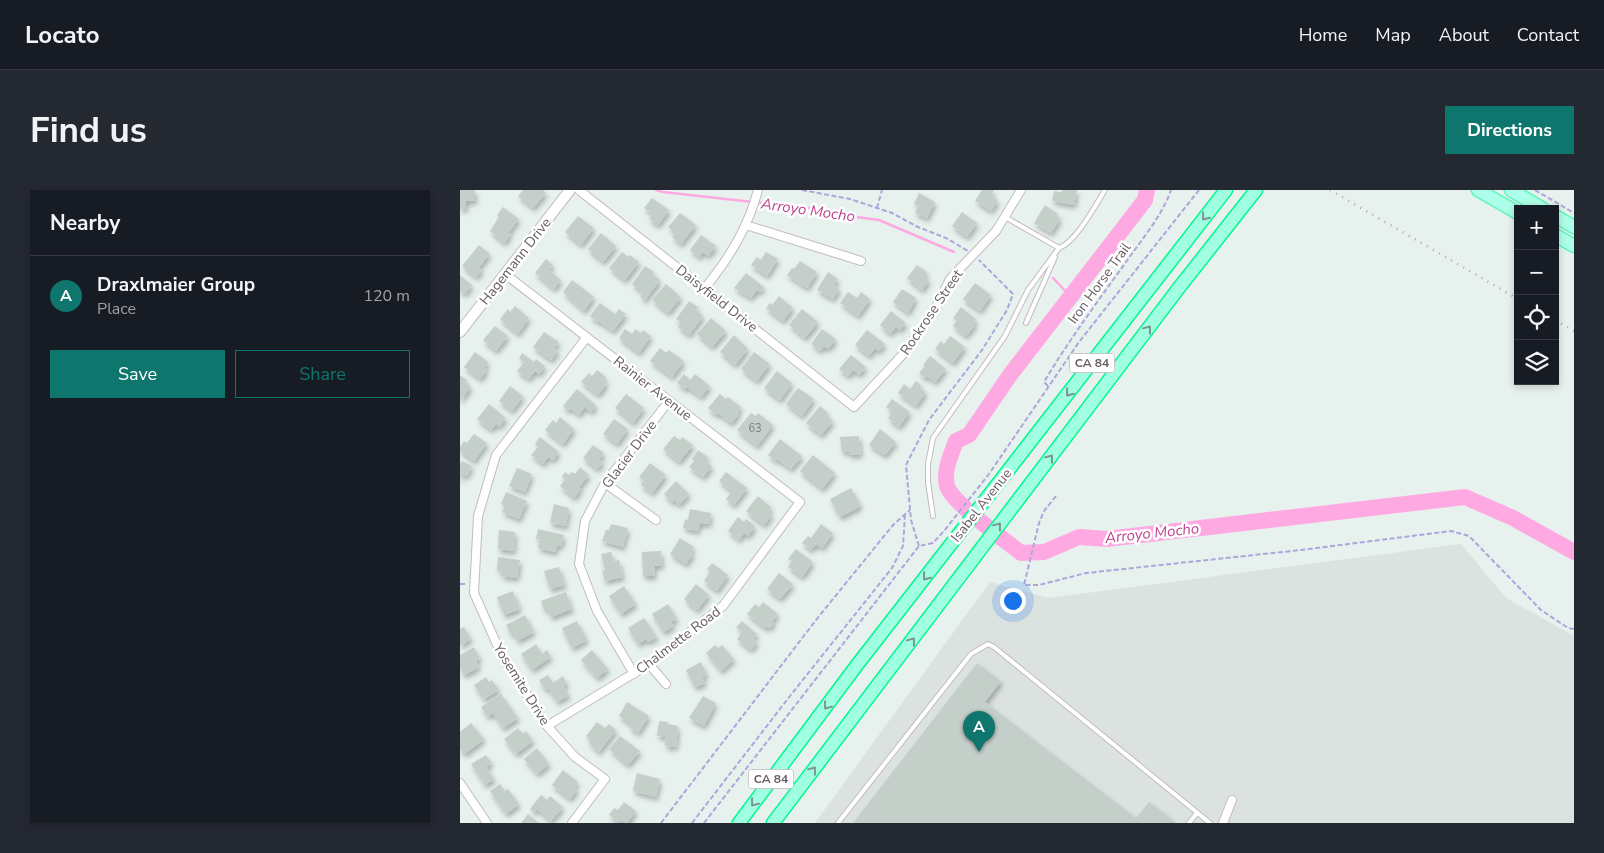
<!DOCTYPE html>
<html lang="en">
<head>
<meta charset="utf-8">
<style>
	:root { --surface:#171b24; --page:#242831; --text:#f1f3f6; --muted:#9ea1a6; --line:#363941; --accent:#0f766e }
	body { margin:0; font-family:"Nunito Sans",sans-serif; background:var(--page); color:var(--text) }
	.controls { position:absolute; right:15px; top:15px; display:grid; overflow:hidden; border-radius:0px; box-shadow:0 2px 8px #0003 }
	.controls button { width:45px; height:45px; display:grid; place-items:center; padding:0; border:0; border-bottom:1px solid var(--line); background:var(--surface); color:var(--text); font:25px sans-serif }
	.you { position:absolute; left:552px; top:410px; width:18px; height:18px; margin:-12px; border:4px solid #fff; border-radius:50%; background:#1a73e8; box-shadow:0 0 0 8px #1a73e833 }
	.badge { display:grid; place-items:center; width:32px; height:32px; border-radius:50%; background:var(--accent); color:#fff; font-size:16px; font-weight:700 }
	.pin { position:absolute; translate:-50% -41px; filter:drop-shadow(0 1px 2px #0008) }
	.pin::after { content:''; position:absolute; top:26px; width:18px; height:15px; background:inherit; clip-path:polygon(0 0,100% 0,50% 100%) }
	.list { margin:0; padding:0; list-style:none }
	h2 { display:flex; justify-content:space-between; align-items:center; height:65px; margin:0; padding:0 20px; font-size:21px }
	h2 small { font-size:16px; font-weight:400; color:var(--muted) }
	.list li { display:grid; grid-template-columns:32px 1fr auto; gap:15px; align-items:center; box-sizing:border-box; height:80px; padding:0 20px; border-top:1px solid var(--line) }
	.list b { display:block; font-size:19px; white-space:nowrap }
	.list p { margin:0; font-size:16px; white-space:nowrap; color:var(--muted) }
	.list em { font-size:16px; font-style:normal; color:var(--muted) }
	.actions { display:flex; gap:10px; padding:15px 20px }
	.actions a { flex:1; padding:11px 0; border:1px solid var(--accent); border-radius:0px; text-align:center; font-size:18px; color:var(--accent) }
	.actions .main { background:var(--accent); color:#fff }
	.icon { flex:none; width:28px; height:28px; fill:none; stroke:currentColor; stroke-width:2; stroke-linecap:round; stroke-linejoin:round }
	.map { position:relative; flex:none; width:1114px; height:633px; overflow:hidden; border-radius:0px }
	header { display:flex; align-items:center; gap:30px; box-sizing:border-box; height:70px; padding:0 25px; background:var(--surface); border-bottom:1px solid var(--line) }
	header strong { font-size:24px }
	nav { display:flex; gap:28px; margin-inline-start:auto; font-size:18px }
	.intro { display:flex; align-items:center; justify-content:space-between; box-sizing:border-box; height:120px; padding:0 30px }
	h1 { margin:0; font-size:35px }
	.button { padding:12px 22px; border-radius:0px; background:var(--accent); color:#fff; font-size:18px; font-weight:700 }
	main { display:flex; gap:30px; padding:0 30px }
	aside { flex:1; background:var(--surface); border-radius:0px; box-shadow:0 2px 8px #0003 }
	.map>svg:first-child { display:block }
	.industrial { fill:#dbe2e0 }
	.lines { fill:none; stroke-linecap:round; stroke-linejoin:round }
	.stream { stroke:#ffa9e3; stroke-width:2.5 }
	.river { stroke:#ffa9e3; stroke-width:16 }
	.building { fill:#c5cfca; filter:url(#shadow) }
	.service-casing { stroke:#c3bbbf; stroke-width:6 }
	.minor-casing { stroke:#c3bbbf; stroke-width:10 }
	.tertiary-casing { stroke:#c3bbbf; stroke-width:12 }
	.primary-casing { stroke:#5bf6b9; stroke-width:15 }
	.trunk-casing { stroke:#00f88f; stroke-width:15 }
	.path { stroke:#aea6db; stroke-width:2; stroke-dasharray:5 2.5; stroke-linecap:butt }
	.service { stroke:#fff; stroke-width:4 }
	.minor { stroke:#fff; stroke-width:8 }
	.tertiary { stroke:#fff; stroke-width:10 }
	.primary { stroke:#aeffe9; stroke-width:12 }
	.trunk { stroke:#9fffe0; stroke-width:12 }
	.rail { stroke:#aca9ab; stroke-width:2.5; stroke-dasharray:1 6; stroke-linecap:butt }
	.oneway { stroke:#7b968f }
	.labels { text-anchor:middle; stroke-width:5; stroke-linejoin:round; paint-order:stroke }
	.number-label { font-size:11px; fill:#7f7a7e }
	.shield { fill:#fff; stroke:#958e92; stroke-width:1 }
	.shield-label { font-size:12px; font-weight:bold; fill:#685e64 }
	.street-label { font-size:14px; fill:#685e64; stroke:#fff }
	.water-label { font-size:15px; font-style:italic; fill:#bf438d; stroke:#fff }
</style>
</head>
<body>
<header>
<strong>Locato</strong>
<nav><a>Home</a><a>Map</a><a>About</a><a>Contact</a></nav>
</header>
<div class="intro"><h1>Find us</h1><a class="button">Directions</a></div>
<main>
<aside>
<h2>Nearby<small></small></h2>
<ul class="list">
<li><span class="badge">A</span><div><b>Draxlmaier Group</b><p>Place</p></div><em>120 m</em></li>
</ul>
<div class="actions"><a class="main">Save</a><a>Share</a></div>
</aside>
<div class="map">
<svg width="1114" height="633" viewBox="0 0 1114 633">
	<defs>
		<filter id="shadow"><feDropShadow dx="2" dy="4" stdDeviation="2.5" flood-color="#0004"/></filter>
	</defs>
	<rect width="100%" height="100%" fill="#e7f1ee"/>
	<path class="industrial" d="M1001,354L1046,408L1114,446V633H355L530,392L589,408Z"/>
	<g class="lines">
		<path class="stream" d="M196,0L203,2L366,20L388,26L419,30L494,62
			M593,88L611,107"/>
		<path class="river" d="M687,0L685,10L550,185L509,245L496,251C491,265 483,281 487,296C492,313 545,350 561,363L584,362L619,347L647,349L1005,307L1053,328L1114,362"/>
	</g>
	<path class="building" d="M0,0H15V11H6V19H0Z
		M63,0H83L86,3L73,18L58,6Z
		M522,0H534L531,6L538,10L531,21L515,11Z
		M602,0H617L614,15L592,11L594,1L602,2Z
		M459,3L475,12L467,28L455,23L458,16L454,14Z
		M192,8L209,20L198,35L189,29L193,24L184,18Z
		M585,15L598,24L597,26L600,29L591,43L574,33Z
		M43,17L59,29L48,43L51,44L44,53L30,41L39,27L37,25Z
		M502,22L517,33L507,47L492,36Z
		M220,23L236,35L221,54L212,47L216,43L208,37Z
		M118,26L134,38L121,55L105,42Z
		M141,43L156,56L143,72L128,59Z
		M241,45L256,56L248,66L243,62L239,67L230,60Z
		M19,55L30,64L19,77L22,80L16,87L2,76Z
		M162,62L168,67L170,65L179,72L165,90L149,78Z
		M306,62L318,69L307,86L291,75L297,67L301,70Z
		M86,69L93,75L89,80L101,90L94,99L75,83Z
		M340,71L357,82L347,98L327,85L332,78L334,79Z
		M457,75L467,82L464,87L469,90L462,100L447,88Z
		M185,76L194,82L192,84L200,90L185,110L180,107L183,103L172,94Z
		M368,82L378,89L374,95L379,99L373,109L357,100Z
		M286,83L304,97L300,102L297,100L291,108L274,98Z
		M0,85L12,95L5,104L1,101L0,103Z
		M112,90L134,107L124,121L103,102Z
		M515,93L531,105L520,121L503,109Z
		M206,94L221,107L208,123L192,110Z
		M442,99L456,108L448,123L433,112Z
		M388,102L397,108L401,102L410,109L398,126L380,113Z
		M319,106L333,118L323,131L306,118L310,113L312,115Z
		M229,111L238,117L236,120L243,126L229,145L218,137L221,132L216,129Z
		M140,113L155,124L159,119L166,124L153,141L139,131L138,132L130,126Z
		M55,116L69,128L58,144L40,129L48,119L50,122Z
		M501,117L516,129L513,133L515,135L506,146L493,136L497,131L493,128Z
		M342,119L358,132L345,148L329,135Z
		M431,121L446,133L440,140L436,137L430,144L420,135Z
		M251,128L266,141L252,157L237,144Z
		M35,136L48,146L36,161L23,150Z
		M165,139L172,144L175,139L181,143L183,140L191,146L179,163L159,148Z
		M362,139L376,149L368,159L364,156L360,161L351,154Z
		M407,140L425,154L419,161L415,158L409,166L395,155Z
		M84,142L99,152L94,158L98,161L91,170L73,157Z
		M274,145L288,159L275,175L260,162Z
		M490,146L505,157L493,173L475,159L481,151L484,154Z
		M200,158L206,163L209,160L224,171L212,187L190,171Z
		M15,162L28,172L24,178L27,180L20,189L4,177Z
		M294,162L310,174L297,191L281,179Z
		M62,163L74,172L76,169L85,176L79,184L75,181L69,189L57,181L64,172L59,168Z
		M391,165L406,177L399,185L394,180L388,186L379,179Z
		M470,166L486,179L475,192L467,186L465,188L459,183L465,176L463,175Z
		M137,180L146,187L143,190L147,193L138,205L121,192L129,183L132,186Z
		M317,181L332,193L320,210L304,198Z
		M224,184L230,190L235,184L250,196L241,207L227,197L225,199L217,193Z
		M0,185L7,190L5,192L11,197L0,211Z
		M456,191L462,196L460,198L466,202L456,216L438,203L444,194L450,199Z
		M50,196L63,206L52,221L39,211Z
		M338,198L354,209L342,226L326,214Z
		M117,199L136,215L131,222L125,217L119,225L110,218L108,221L103,216Z
		M166,204L184,218L173,233L155,218Z
		M260,204L266,209L268,207L281,217L277,223L279,224L271,233L258,223L256,225L248,218Z
		M432,209L450,222L439,237L428,228L433,221L426,217Z
		M29,214L46,228L39,237L36,234L31,240L17,229Z
		M360,216L368,223L366,225L373,231L361,245L346,233Z
		M291,223L296,226L298,223L313,235L297,256L277,240Z
		M100,227L114,239L103,254L85,240L93,230L96,233Z
		M154,229L168,239L157,254L143,244Z
		M420,239L436,252L425,265L409,255Z
		M14,244L27,253L14,271L0,261V257L4,251L7,253Z
		M214,246L220,250L222,247L233,255L219,272L203,259Z
		M399,246L401,264L389,265V261L382,262L380,247Z
		M80,247L99,262L93,270L88,267L83,274L71,265L78,257L75,254Z
		M320,249L342,266L331,279L317,269L316,271L308,265Z
		M133,255L144,263L139,269L143,272L137,279L123,268Z
		M238,260L248,267L245,271L252,276L243,287L229,277L234,271L232,269Z
		M353,265L375,283L362,299L340,281Z
		M2,271L12,276L7,286L3,284L0,290V274Z
		M190,273L206,285L192,303L181,295L184,291L179,287Z
		M120,277L129,285L119,297L121,299L114,308L100,296L105,290L102,287L105,282L109,285L112,282L115,284Z
		M57,278L72,284L65,302L49,296Z
		M266,282L287,298L274,315L266,309L272,301L259,291Z
		M216,291L229,304L219,315L214,310L211,312L204,304Z
		M391,298L401,316L380,327L370,309Z
		M46,302L67,311L59,329L42,322L45,316L41,314Z
		M298,306L311,317L308,322L312,325L304,335L286,321Z
		M94,314L109,318L106,336L90,333Z
		M230,319L251,323L249,334L240,333L238,341L223,338L225,329L228,330Z
		M278,327L284,332L286,329L295,336L288,346L284,343L279,350L268,341Z
		M151,334L168,338L163,357L142,351L146,340H149Z
		M361,334L373,343L362,358L356,354L351,360L342,353L348,346L351,348Z
		M78,339L104,345L101,356L97,355L95,362L78,358L80,349H76Z
		M39,340L55,342L54,361L38,359Z
		M220,348L234,357L230,362L233,364L226,374L210,364Z
		M336,359L353,372L342,387L328,377L332,371L328,369Z
		M201,361L202,376H194L195,386H183L182,362Z
		M151,362L154,371L159,370L163,387L145,391L142,381L145,380L141,364Z
		M38,367L60,370L57,388L41,386L42,380H37Z
		M252,373L268,385L257,401L244,391L250,382L247,379Z
		M99,377L105,395L90,399L84,381Z
		M319,383L333,394L320,409L307,399Z
		M236,394L249,405L237,420L224,409Z
		M164,396L176,414L161,424L149,406Z
		M53,401L60,419L44,425L37,407Z
		M106,402L112,419L91,427L87,418L84,420L81,411Z
		M303,412L318,424L312,431L314,433L310,438L307,436L305,438L287,424L295,414L299,417Z
		M208,414L217,429L211,432L214,436L203,442L192,424Z
		M65,425L74,442L57,451L54,443L51,444L46,435Z
		M184,428L197,447L188,452L186,449L178,454L168,438Z
		M117,431L127,450L112,458L102,438Z
		M282,431L297,444L293,449L297,452L291,460L277,449L282,442L276,437Z
		M4,437L11,449L0,456V439Z
		M76,454L82,464L87,460L91,467L72,480L61,464Z
		M255,455L258,458L262,455L274,469L261,481L246,463Z
		M14,457L20,469L16,471L19,477L4,485L0,478V465Z
		M132,460L148,479L137,488L121,470Z
		M241,472L247,485L242,487L245,493L235,497L226,480Z
		M517,473L541,491L525,512L676,628L689,612L712,629L709,633H393Z
		M88,485L93,493L103,486L107,494L103,496L109,505L97,512L88,498L85,499L79,490Z
		M26,487L29,492L32,490L39,500L24,509L14,495Z
		M41,504L58,528L43,538L33,523L28,527L21,517Z
		M243,506L256,513L244,536L229,528Z
		M167,512L189,526L178,543L169,537L171,534L159,526Z
		M199,531L208,532V534L218,536L216,557L205,556L206,547L197,546Z
		M137,532L145,538L149,534L156,540L139,562L129,553L131,551L126,546Z
		M11,533L24,549L5,564L0,559V542Z
		M58,538L63,544L66,541L73,551L56,564L44,549Z
		M160,546L180,561L168,575L149,559Z
		M77,558L89,574L77,584L64,569Z
		M26,565L32,573L26,577L34,589L25,595L11,574Z
		M103,580L118,592L114,597L117,600L110,609L92,595Z
		M177,583L200,589L196,607L173,601Z
		M40,594L45,601L48,599L59,614L46,624L30,601Z
		M81,605L87,610L90,606L103,617L91,631L77,619L74,622L70,619Z
		M164,612L176,621L167,633L160,630L159,632L149,625L154,618L158,620Z
		M68,624L79,633H61Z"/>
	<g class="lines">
		<defs>
			<path id="service" d="M545,27L599,58
				M566,133L595,67
				M473,326L468,292V274L473,248L545,146L568,100L599,58C616,52 635,16 645,0
				M378,633L511,464L528,454L534,457L750,633
				M729,633L737,623"/>
			<path id="minor" d="M119,0L394,217L445,162L475,119L490,89L536,41L561,0
				M286,35L401,71
				M45,84L340,312L263,416L189,474L87,536
				M245,98C269,68 288,38 298,0
				M145,293L196,330
				M189,474L206,494
				M174,484L137,421L119,374L125,331L145,293L209,211
				M0,593L27,633
				M112,633L145,589L115,567L87,536L42,466L14,403L18,326L36,265L127,147
				M763,633L772,610"/>
			<path id="tertiary" d="M0,142L110,0"/>
			<path id="primary" d="M1018,0L1058,23
				M1051,0L1083,19
				M1095,26L1114,37
				M1095,45L1114,56"/>
			<path id="trunk" d="M279,633L397,475L766,0
				M313,633L718,99L796,0"/>
		</defs>
		<use href="#service" class="service-casing"/>
		<use href="#minor" class="minor-casing"/>
		<use href="#tertiary" class="tertiary-casing"/>
		<use href="#primary" class="primary-casing"/>
		<use href="#trunk" class="trunk-casing"/>
		<path class="path" d="M342,0L390,9L432,23L458,37L486,48L508,61
			M1075,0L1114,23
			M417,18L422,0
			M588,196L584,192C609,150 638,111 666,72C682,49 702,26 711,0
			M596,306L584,321L579,333L564,395H579L626,383L841,360L991,341L1009,346L1081,420L1108,438L1114,439
			M459,356L451,330L446,275L469,230L522,160L547,120L553,104L519,70
			M0,394H7
			M201,633L356,430L433,335L450,320
			M232,633L330,506L432,378L443,356L445,325
			M244,633L459,356L473,353L484,341L529,284L619,152L739,0"/>
		<use href="#service" class="service"/>
		<use href="#minor" class="minor"/>
		<use href="#tertiary" class="tertiary"/>
		<use href="#primary" class="primary"/>
		<use href="#trunk" class="trunk"/>
		<path class="rail" d="M870,0L1058,109
			M1095,130L1114,141"/>
	</g>
	<defs><path id="oneway-chevron" d="M-2-3.5L2.5 0L-2 3.5" fill="none" stroke-width="1.6" stroke-linecap="round" stroke-linejoin="round" transform="scale(1.25)"/></defs>
	<g class="oneway">
		<use href="#oneway-chevron" transform="translate(745 27) rotate(128)"/>
		<use href="#oneway-chevron" transform="translate(688 139) rotate(-53)"/>
		<use href="#oneway-chevron" transform="translate(609 203) rotate(128)"/>
		<use href="#oneway-chevron" transform="translate(590 268) rotate(-53)"/>
		<use href="#oneway-chevron" transform="translate(538 336) rotate(-53)"/>
		<use href="#oneway-chevron" transform="translate(466 387) rotate(128)"/>
		<use href="#oneway-chevron" transform="translate(452 451) rotate(-53)"/>
		<use href="#oneway-chevron" transform="translate(367 516) rotate(127)"/>
		<use href="#oneway-chevron" transform="translate(353 580) rotate(-53)"/>
		<use href="#oneway-chevron" transform="translate(294 613) rotate(127)"/>
	</g>
	<g class="labels">
		<g class="number-label">
			<text x="295" y="242">63</text>
		</g>
		<g class="shield">
			<rect x="609.5" y="163.5" width="45" height="19" rx="4"/>
			<rect x="288.5" y="579.5" width="45" height="19" rx="4"/>
		</g>
		<g class="shield-label">
			<text x="632" y="177">CA 84</text>
			<text x="311" y="593">CA 84</text>
		</g>
		<g class="street-label">
			<text transform="translate(55 71) rotate(-52)" y="5">Hagemann Drive</text>
			<text transform="translate(639 93) rotate(-54)" y="5">Iron Horse Trail</text>
			<text transform="translate(257 108) rotate(38)" y="5">Daisyfield Drive</text>
			<text transform="translate(471 122) rotate(-56)" y="5">Rockrose Street</text>
			<text transform="translate(193 198) rotate(38)" y="5">Rainier Avenue</text>
			<text transform="translate(169 264) rotate(-53)" y="5">Glacier Drive</text>
			<text transform="translate(521 315) rotate(-52)" y="5">Isabel Avenue</text>
			<text transform="translate(218 450) rotate(-37)" y="5">Chalmette Road</text>
			<text transform="translate(62 494) rotate(58)" y="5">Yosemite Drive</text>
		</g>
		<g class="water-label">
			<text transform="translate(348 20) rotate(8)" y="5">Arroyo Mocho</text>
			<text transform="translate(692 343) rotate(-6)" y="5">Arroyo Mocho</text>
		</g>
	</g>
</svg>
<div class="controls">
<button>+</button>
<button>−</button>
<button><svg class="icon" aria-label="locate" viewBox="0 0 24 24"><circle cx="12" cy="12" r="6"/><path d="M12 2v4M12 18v4M2 12h4M18 12h4"/></svg></button>
<button><svg class="icon" aria-label="layers" viewBox="0 0 24 24"><path d="M12 4l9 5-9 5-9-5zM3 14l9 5 9-5"/></svg></button>
</div>
<div class="you"></div>
<div class="pin badge" style="left:519px;top:562px">A</div>
</div>
</main>
</body>
</html>
